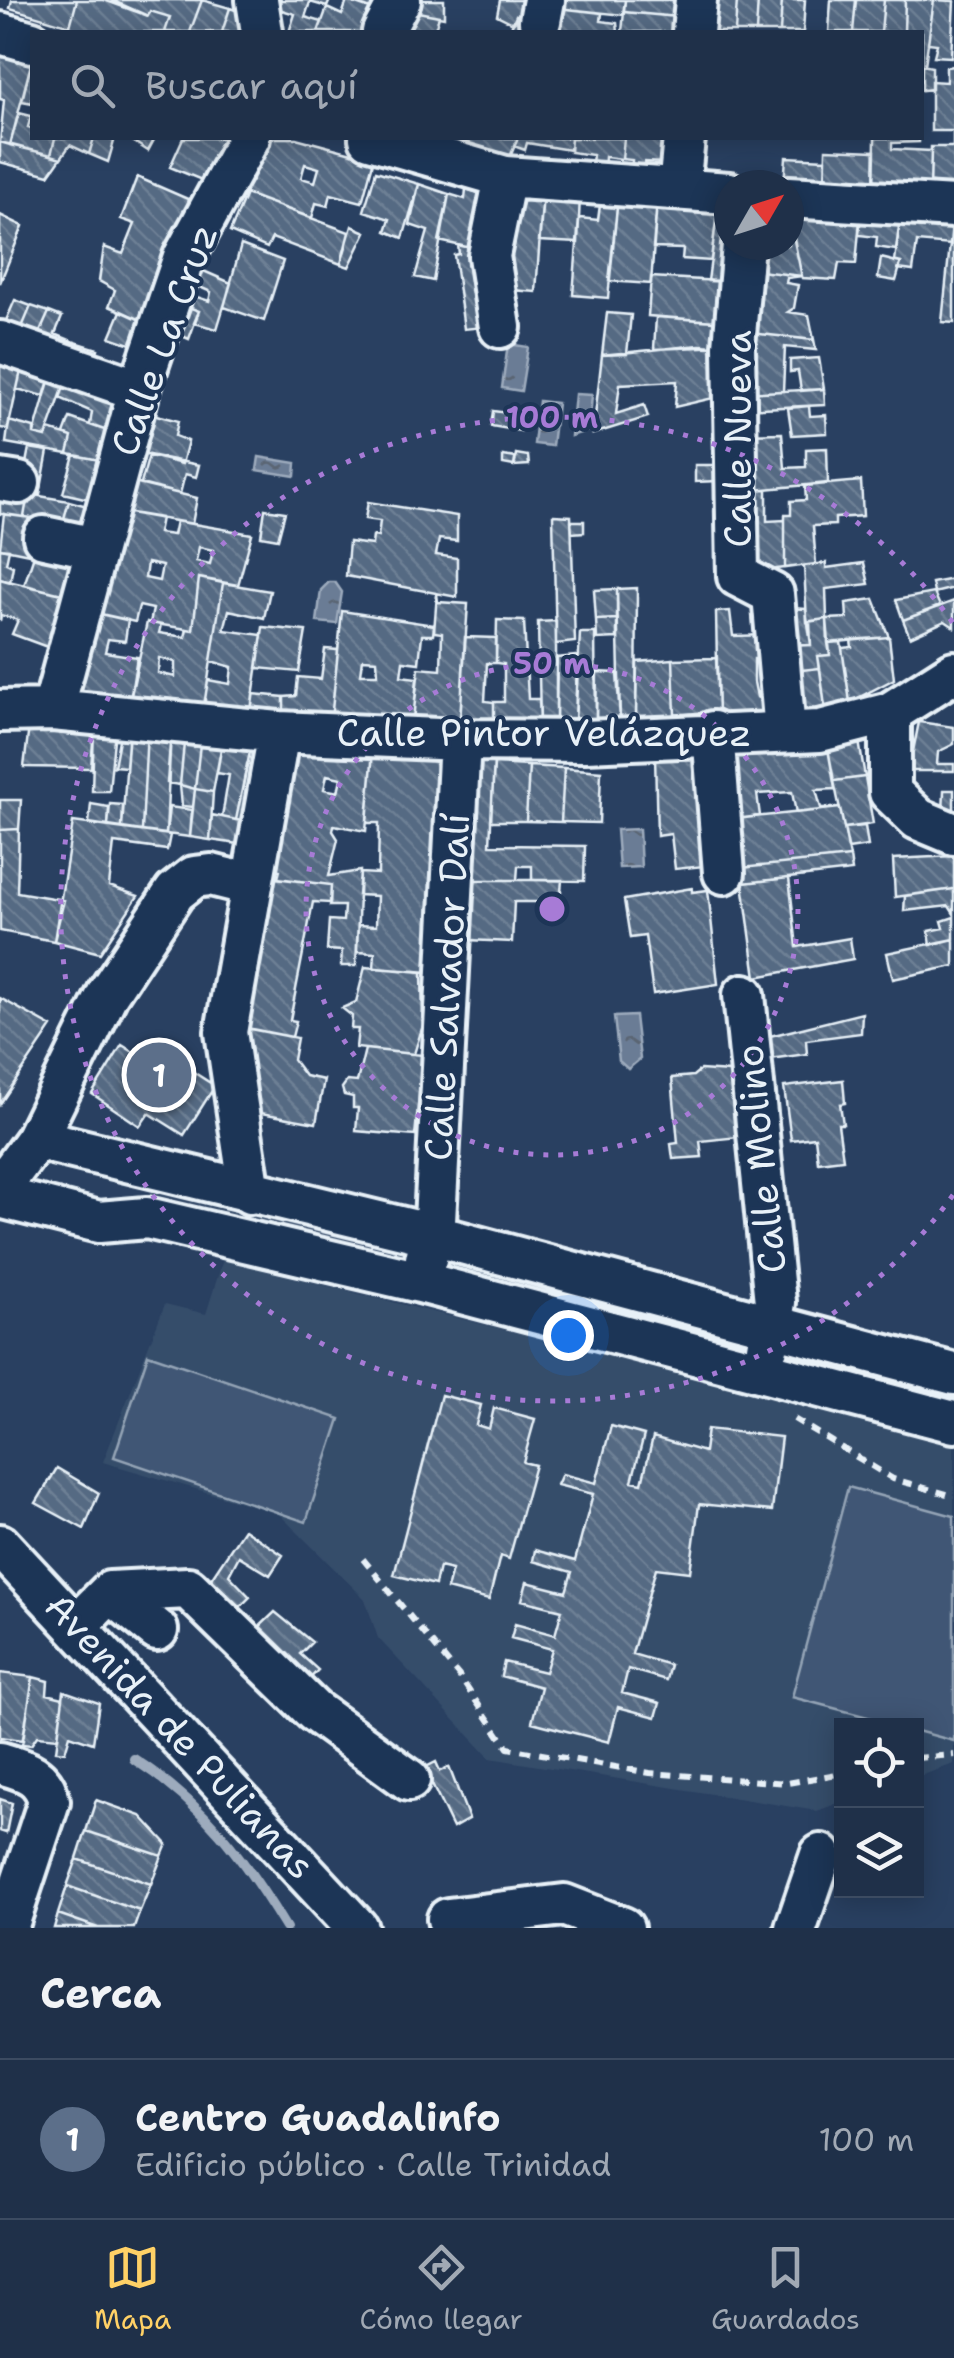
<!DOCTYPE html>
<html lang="es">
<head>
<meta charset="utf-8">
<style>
	:root { --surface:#1f3049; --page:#2c3c53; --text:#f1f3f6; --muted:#a1a9b4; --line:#3c4b61; --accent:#ffd166 }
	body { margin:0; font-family:"Shantell Sans",sans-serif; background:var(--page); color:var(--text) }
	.controls { position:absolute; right:30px; bottom:30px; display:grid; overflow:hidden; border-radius:0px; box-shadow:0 5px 25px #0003 }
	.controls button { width:90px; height:90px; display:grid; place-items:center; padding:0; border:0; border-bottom:2px solid var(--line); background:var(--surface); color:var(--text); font:50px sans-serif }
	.compass { position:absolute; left:714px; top:170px; width:90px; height:90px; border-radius:50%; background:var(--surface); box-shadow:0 5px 25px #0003; rotate:51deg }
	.you { position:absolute; left:568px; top:1335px; width:35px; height:35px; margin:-25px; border:8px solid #fff; border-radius:50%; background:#1a73e8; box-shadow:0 0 0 15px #1a73e833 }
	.badge { display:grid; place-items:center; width:65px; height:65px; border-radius:50%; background:var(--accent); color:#fff; font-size:32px; font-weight:700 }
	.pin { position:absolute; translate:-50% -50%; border:5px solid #fff; box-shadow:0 2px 10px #0006 }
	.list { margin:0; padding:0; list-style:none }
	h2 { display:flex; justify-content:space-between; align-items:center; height:130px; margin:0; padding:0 40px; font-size:42px }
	h2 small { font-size:32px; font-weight:400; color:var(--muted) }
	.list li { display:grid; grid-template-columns:65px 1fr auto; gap:30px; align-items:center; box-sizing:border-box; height:160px; padding:0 40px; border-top:2px solid var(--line) }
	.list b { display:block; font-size:38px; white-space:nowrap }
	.list p { margin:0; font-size:32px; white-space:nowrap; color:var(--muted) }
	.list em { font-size:32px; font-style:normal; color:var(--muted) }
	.icon { flex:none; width:55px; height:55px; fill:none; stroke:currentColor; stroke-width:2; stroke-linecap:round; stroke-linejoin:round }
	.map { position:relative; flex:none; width:954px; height:1928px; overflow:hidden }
	.search { position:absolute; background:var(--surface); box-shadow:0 5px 25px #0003; left:30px; right:30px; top:30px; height:110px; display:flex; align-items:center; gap:25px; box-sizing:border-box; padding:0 35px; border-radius:0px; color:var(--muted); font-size:38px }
	.sheet { height:290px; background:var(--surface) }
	nav { display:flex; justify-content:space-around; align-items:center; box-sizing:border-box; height:140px; border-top:2px solid var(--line); background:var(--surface); font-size:28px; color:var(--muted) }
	nav a { display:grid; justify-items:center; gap:5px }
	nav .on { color:var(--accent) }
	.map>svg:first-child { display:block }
	.built { fill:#364d6b }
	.pitch { fill:#415774; stroke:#94a4b6; stroke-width:2.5 }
	.water { fill:url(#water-ripples); stroke:#9dabbd; stroke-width:2.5 }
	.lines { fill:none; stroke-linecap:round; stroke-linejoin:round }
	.stream { stroke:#9dabbd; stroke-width:10 }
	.building { fill:url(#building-back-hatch); stroke:#e8f1f8; stroke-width:2.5; fill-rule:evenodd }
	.minor-casing { stroke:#e8f1f8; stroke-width:48 }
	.path { stroke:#e8f1f8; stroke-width:6; stroke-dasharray:10 8; stroke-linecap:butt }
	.minor { stroke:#1d3557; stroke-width:40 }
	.ring { fill:none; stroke:#a77bd6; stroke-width:5; stroke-dasharray:5 10 }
	.labels { text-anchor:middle; stroke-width:8; stroke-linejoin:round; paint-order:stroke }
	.street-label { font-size:38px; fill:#e8f1f8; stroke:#1d3557 }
	.centre { fill:#a77bd6; stroke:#1d3557; stroke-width:5 }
	.ring-label { font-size:30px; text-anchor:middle; font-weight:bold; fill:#a77bd6; stroke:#1d3557; stroke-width:8; stroke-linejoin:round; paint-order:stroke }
</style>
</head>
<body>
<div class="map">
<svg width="954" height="1928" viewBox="0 0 954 1928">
	<defs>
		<pattern id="water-ripples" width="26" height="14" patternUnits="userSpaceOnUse" patternTransform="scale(2.5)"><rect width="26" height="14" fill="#6b7c95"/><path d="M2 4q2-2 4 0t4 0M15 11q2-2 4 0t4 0" fill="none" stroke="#5a6573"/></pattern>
		<pattern id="building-back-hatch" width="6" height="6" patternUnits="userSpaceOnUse" patternTransform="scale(2.5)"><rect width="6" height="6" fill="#556a83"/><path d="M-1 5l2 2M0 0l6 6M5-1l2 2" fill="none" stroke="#6d8095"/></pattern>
	</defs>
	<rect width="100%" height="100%" fill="#294061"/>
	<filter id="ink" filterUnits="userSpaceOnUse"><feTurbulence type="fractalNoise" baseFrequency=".01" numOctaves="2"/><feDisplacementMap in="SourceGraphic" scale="20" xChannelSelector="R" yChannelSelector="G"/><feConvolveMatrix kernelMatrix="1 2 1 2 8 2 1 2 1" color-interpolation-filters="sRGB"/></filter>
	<g filter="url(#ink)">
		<path class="built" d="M223,1260L757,1392L954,1446V1764L917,1777L916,1726H842L841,1802L817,1811L490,1758L378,1638L365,1599L278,1513L103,1462L165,1304L206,1314Z"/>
		<path class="pitch" d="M148,1354L340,1419L306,1522L114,1457Z
			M848,1487L954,1516V1741L917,1731L916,1726L898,1725L792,1697Z"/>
		<path class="water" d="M508,344L528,347L521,391L502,388Z
			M575,394L592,395L589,430L571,436Z
			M539,401L557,403L552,446L534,444Z
			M259,457L296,463L295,476L257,470Z
			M329,582H335L342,592L337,624L317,622L321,590Z
			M639,829L641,867L619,868L616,830Z
			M635,1016L640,1059L628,1069L619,1061L614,1017Z"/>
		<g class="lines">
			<path class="stream" d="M134,1759C205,1805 243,1857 286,1928"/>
		</g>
		<path class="building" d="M12,0H77L70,26L10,8Z
			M77,0H104L148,16L150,11L170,17L165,32H78L69,30Z
			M111,0H202L190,32H165L170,17L150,11L148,16Z
			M202,0L230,8L222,32H190Z
			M269,0H330L327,7L310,2L305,17L322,22L318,32H289L295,14L269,6Z
			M346,0H385L379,12Z
			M406,0H444V17L402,9Z
			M500,0H533L513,23L497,15Z
			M559,0H625L623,15L558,8Z
			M625,0H679L677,17L624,12Z
			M713,0H737L735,32H710Z
			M737,0H758L756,32H735Z
			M758,0H782L780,32H756Z
			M782,0H805L803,32H780Z
			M831,0H856L853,32H829Z
			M856,0H884L881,32H853Z
			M884,0H905L904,32H881Z
			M905,0H934L925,65H922V32H904Z
			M934,0L954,1L951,57L934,56L937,44L928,43Z
			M347,1L379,12L370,32H318L327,8L342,15Z
			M230,8L257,18L256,32H222Z
			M558,8L602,13L601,21L617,23L618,32H556Z
			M402,9L439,16L434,32H391Z
			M624,12L677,17L676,32H622Z
			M516,15L556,32H509Z
			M0,52L32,60L10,145L0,142L4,100L0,99Z
			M32,60V103L22,101Z
			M922,65L932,67V89L922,90Z
			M954,66V193L930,192L931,147H953V131H931V81L946,82V67Z
			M19,113L31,116L28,127L32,128V138H55L51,155L10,145Z
			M55,138H94L89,154L70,145L61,158L51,155Z
			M94,138H115L108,162L89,154Z
			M128,138H155L148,151Z
			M183,138H225L204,181L170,167Z
			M265,138H296L374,159L362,202L331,194L328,206L316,203L312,218L237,191ZM305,164L319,168L315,182L301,178Z
			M466,138H518L510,157L464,145Z
			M518,138H571L570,150L527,143L525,150L514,146Z
			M571,138H624L622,159L605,157L604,170L591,169L593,155L570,152Z
			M624,138H666L663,163L645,162L644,173L631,172L632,160L622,159Z
			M875,138H919V142L892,143V149L931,151L930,192L874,189Z
			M0,142L51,155L61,158L49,175L0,162Z
			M826,149L875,151L874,189L825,187Z
			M786,157L826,159L825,187L784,185Z
			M376,171L419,184L403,238L386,231L390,219L364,211Z
			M137,177L190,200L146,322L109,306L115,290L99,281L104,247L123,254L135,224L121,219Z
			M419,184L449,194L433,281L415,277L428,231L410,225Z
			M466,189L485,195L484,251L439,241L449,194L465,199Z
			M509,190L543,193L536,292L500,289Z
			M543,193L580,195L578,243L539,241Z
			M246,194L349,232L341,264L272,238L267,248L230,232Z
			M601,197L618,198L608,298L573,295L579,218L598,220Z
			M618,198L657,201L651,284L609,281Z
			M657,201L718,206L711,261L682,259L683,249L653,248Z
			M718,206L729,207L735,282L708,281Z
			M789,213L860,219L856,264L839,263L836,280L802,278Z
			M0,215L23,226L0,283Z
			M861,215L900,219L896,250L876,247L877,237L859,235Z
			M789,219L802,276L750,270L753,245H789Z
			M900,219L952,225L951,245L917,242L913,271L898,269L901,263L895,262Z
			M952,225H954V323L942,322Z
			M352,226L366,232L349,267L341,264Z
			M241,245L283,261L264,321L224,307Z
			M458,245L484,251L494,326L464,329L454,255L459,254Z
			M881,258L901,263L896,281L878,278Z
			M199,269L231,283L217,329L194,323L199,311L178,303L182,292L209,301L211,292L193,284Z
			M750,270L802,276L787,278L786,283L798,285L794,308L788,312L809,315L814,340L742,332Z
			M651,277L735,282L729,322L648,316Z
			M15,300L31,306L18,337L1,332Z
			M178,303L199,311L189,339L168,330Z
			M31,306L49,312L35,343L18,337Z
			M121,311L156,327L148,350L110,337Z
			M49,312L62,317L55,334L72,341L63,359L33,348Z
			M607,313L631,315L627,354L602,355Z
			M656,317L729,322L725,346L654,349Z
			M742,332L814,340L816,350L785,347L783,391L742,393Z
			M72,341L98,349L91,369L63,359Z
			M700,345L727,347L726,395L675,407L677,381L620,384L616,414L644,405L648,417L593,434L602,355Z
			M0,347L24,357L8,429L0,428Z
			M24,357L53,367L44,396L17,389Z
			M819,358L824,389L801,391L798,371L790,372V360Z
			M53,367L69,372L46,437L34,434Z
			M69,372L123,399L113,433L90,425L92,412L60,398Z
			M824,389L825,405L743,409L742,393Z
			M809,406L810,416L826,415L827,433L792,435L788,408Z
			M142,411L178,421L175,436L188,441L182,464L130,451Z
			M493,411L523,415L521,431L491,426Z
			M70,418L113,433L105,461L68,454L72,437L64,434Z
			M9,421L34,428V434L46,437L49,430L72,437L68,454L6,443Z
			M782,433L785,468L806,467V449L827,448L828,483L743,491L741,434Z
			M29,448L48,451L40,494H20Z
			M516,454L528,456L529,465L514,466Z
			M74,455L105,461L93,500L63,493Z
			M149,455L199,465L196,477L185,474L180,494L141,484Z
			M503,456L516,458L514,466L503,464Z
			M695,465H719L718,481L695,482Z
			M121,480L197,498L192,524L113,510Z
			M861,481L863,516L835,518V525L813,526L816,564L785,568V515H791V501L806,500L805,486Z
			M0,489L28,494L24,517L0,514Z
			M767,489V521L785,520V568L744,573L743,491Z
			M28,494L69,501L63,522L24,517Z
			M69,501L91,507L81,542L63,522Z
			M368,502L457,516V541L439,539L436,555L457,558V597L346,576L349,542L372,545L373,536L378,537L380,521L365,519Z
			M265,509L285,512L278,539L261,536Z
			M113,510L161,518L158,533L173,535L176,521L252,534L238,585L199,578L193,630L150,623L153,609L139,606L135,622L87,611ZM199,547L213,550L210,564L196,561ZM147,563L162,566L159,581L145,578Z
			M4,514L46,520L34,555L0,548Z
			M553,515L571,516L575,642L556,644Z
			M571,521H584V532L572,533Z
			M0,548L9,549L6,563L13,566L10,582L0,579Z
			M34,555L75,563L66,595L24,585Z
			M826,563V568L864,563L869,584L826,589L827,619L807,622L804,566Z
			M199,578L223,583L204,706L130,700L147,622L161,625L159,633L185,637L187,629L193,630ZM159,658L175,662V677L158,673Z
			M0,579L66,595L50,648L12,634L18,620L1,615L0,621Z
			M953,579L954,588L934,593L932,583Z
			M223,583L270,591L264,618L229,610L224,630L262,635L251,712L204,706L208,680L230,684L232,667L211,661Z
			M637,588L636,718L620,720L617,589Z
			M617,589V619L596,620L594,590Z
			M934,593L940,606L903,620L896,600Z
			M437,594L438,602L468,604L460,718H413L419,668L441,670L442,633L434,632Z
			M874,599L889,637L828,643L827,619L847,618L846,603Z
			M954,601V627L945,621L910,637L903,620Z
			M790,608L806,609L811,645L787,646Z
			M87,611L128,620L125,641L108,639L105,652L137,657L130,700L71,695Z
			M342,611L434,625L433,635H422L419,663L403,661L401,676L417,678L413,722L331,720ZM363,659L377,660L378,674H361Z
			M730,611L733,636L769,635L772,660L754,659V682L757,697L776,694L778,716L718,719L716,612Z
			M617,619V638L597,639L596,620Z
			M827,619L830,655L818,656L820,668L783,672L781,646L811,645L810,621Z
			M497,620L524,621L528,699H539L540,723H494V702H504V664L496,663Z
			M556,621V723H540L538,622Z
			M263,627L306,631L299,672L257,668Z
			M580,633H595L596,721L575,723Z
			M465,637L496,638V663H487L485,701L494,702V723L460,724Z
			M889,637L894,679L850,702L842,648L852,647L851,640Z
			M841,642L850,702L825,707L818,656L830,655L828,643Z
			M325,649L338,650L331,720L284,715V697L296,696L298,677L321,679Z
			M577,656L575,723H556L557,658Z
			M716,658L718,711L675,715L673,659Z
			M673,659L675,715L636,718L637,662Z
			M820,668L825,707L789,715L783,672Z
			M597,672L617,673L620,720L596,721Z
			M253,694L284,697V715L251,712Z
			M919,722L954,727V744L938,752L937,764H954V771H909Z
			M29,726L94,728L91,768L24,767Z
			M94,728L115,729L109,791H92Z
			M121,729L129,730L126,767L114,766Z
			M129,730H147L142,831L122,828Z
			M147,730L171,731L166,834L142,831Z
			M171,731L185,733L180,785L167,783Z
			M185,733L201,735L195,789L180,785Z
			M201,735L223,738L213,792L195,789Z
			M223,738L252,742L236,820L222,817L229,775L217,773Z
			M859,741L865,777L834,781L827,743Z
			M827,743L835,789L816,790L821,808H840L796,813L792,792L757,794L760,816L735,819L727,748Z
			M294,749L373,751L366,831L334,825L333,831L338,839L329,876L360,871L356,966H341L342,951L327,950L329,920L343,921L344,906H330L331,885L278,878L280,870L272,869ZM327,775L341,778L338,792L324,789Z
			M373,751L436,754L429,972L374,968L375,953L357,952L358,925L376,926L377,896L358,895L360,873L378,874L379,823H367Z
			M655,755H694L705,866L675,869L671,834L657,836Z
			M472,757L494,758L490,845L585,846L584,881L532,880V866H518L517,880H471Z
			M247,764L267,767L256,824L236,820Z
			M494,764L529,766L526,821H491Z
			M529,766L564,768L561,822L526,821Z
			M564,768L601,771L599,823L561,822Z
			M865,777L873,824L844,828L834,781Z
			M180,785L195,789L193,807L182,806Z
			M195,789L213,792L210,840L190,837Z
			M944,790H954V815L943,814Z
			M0,800H21L19,829L0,830Z
			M91,804L109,807L108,826L89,823Z
			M110,804L123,805L122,828L108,826Z
			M169,807L192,810L190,837L166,834Z
			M840,808L850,857L741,868L735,819Z
			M212,815L256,824L252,846L210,840Z
			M73,822L170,835L167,850L114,843L109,886L138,896L100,953L54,941Z
			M865,826L868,846L848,849L844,828Z
			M19,829L17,892L64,900L54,941L0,931V830Z
			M954,856V889L895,897L893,859Z
			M850,857L852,871L743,883L741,868Z
			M275,878L331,885L330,903L313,902L290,1020L296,1021L292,1037L244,1028Z
			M789,878L797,947L850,938L853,959L756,977L743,883Z
			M471,880H562L560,902H514L512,942L468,940Z
			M692,888V892L708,890L718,984L653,994L645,936L630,938L624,900Z
			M954,889V914L949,906L904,911L905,896Z
			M954,917V939L931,945L929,931L944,928L942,921Z
			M954,939V966L893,979L887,953Z
			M365,967L422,972L423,1025L414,1054L356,1048L358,1029H351L352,1016L342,1008L356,1002Z
			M0,998L52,1027L0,1104Z
			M862,1013L861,1033L806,1040L807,1054L769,1059L766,1037Z
			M242,1027L297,1038L293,1060L305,1076L324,1080L316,1123L255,1112Z
			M122,1045L171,1075L179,1063L215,1086L184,1135L149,1113L140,1126L92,1094Z
			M365,1049L423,1055L415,1136L356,1131L358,1108H353V1097L344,1095L342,1088L347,1081L357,1082Z
			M700,1070L730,1072L739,1137L700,1141L702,1157L673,1159L671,1144L678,1143L672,1078L693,1076Z
			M843,1080L845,1103L840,1104L843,1124H838L843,1159L818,1162L815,1137L791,1140L784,1087Z
			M441,1395L481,1405L476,1425L489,1429L494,1408L535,1419L523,1462L535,1465L509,1559L500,1556L489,1600L447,1589L452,1570L439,1567L435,1585L394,1575Z
			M611,1426L644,1435L632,1481L642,1483L653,1437L704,1452L707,1429L781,1437L772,1511L699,1504L690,1572L656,1568L632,1654L670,1665L666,1680L628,1669L622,1693L660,1703L656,1717L618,1707L609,1742L532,1722L541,1687L501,1676L504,1662L545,1672L552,1649L511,1638L515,1624L555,1635L562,1610L522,1600L527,1582L566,1592L572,1572L533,1561L535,1550L575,1561L593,1494L557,1485L562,1474L596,1483Z
			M57,1468L99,1493L84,1529L36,1503Z
			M244,1529L283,1555L270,1575L239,1556L229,1575L250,1597L233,1614L206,1586Z
			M275,1612L312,1642L300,1654L318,1670L304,1685L254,1632Z
			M0,1673L33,1677L23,1740L0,1737Z
			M33,1677L48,1681L47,1694L63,1698L58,1738L37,1736L31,1745L22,1744Z
			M64,1691L99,1703L93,1743L70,1735L65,1752L56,1751Z
			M436,1762L440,1771L449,1767L469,1819L453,1828L424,1768Z
			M0,1799L12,1803L6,1833L0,1831Z
			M96,1800L141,1816L167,1844L162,1856L86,1831Z
			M86,1831L162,1856L151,1884L77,1859Z
			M77,1859L151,1884L140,1911L67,1886Z
			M67,1886L140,1911L134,1928H98L58,1914Z
			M58,1914L98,1928H54Z"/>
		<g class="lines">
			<defs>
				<path id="minor" d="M257,0L262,32
					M540,21L544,0
					M383,32L400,0
					M693,32L696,0
					M0,33L32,42
					M370,138L505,177L729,193
					M679,189L684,138
					M789,197L954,207
					M743,245L734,346L738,576L773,594L785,732
					M500,327L489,256L505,177
					M0,342L139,390
					M0,480L19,483
					M44,537L96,548
					M53,710L139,390L184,257L249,138
					M0,711L53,710L279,732L460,740L585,741L820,731L890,713L954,672
					M890,713V792L918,819L954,834
					M713,732L724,873
					M744,995L775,1302L767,1348
					M36,1139L432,1235L954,1374
					M0,1188L36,1139L108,993L175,892L194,877L211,875L251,885
					M250,1193L226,1032L279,732
					M0,1197L99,1222L147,1218L420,1282L954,1422
					M426,1259L435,1221L460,740
					M0,1545L357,1928
					M110,1592L157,1630
					M78,1624L110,1592L188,1588L314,1711L409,1780
					M0,1763C24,1770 43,1774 49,1801L7,1928
					M448,1919L564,1905L623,1928
					M796,1928L821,1855"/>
			</defs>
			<use href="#minor" class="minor-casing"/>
			<path class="path" d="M794,1419L893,1479L954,1496
				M363,1559L459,1676L508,1748L650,1773L788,1783L842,1773
				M916,1758L954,1755"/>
			<use href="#minor" class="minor"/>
		</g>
	</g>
	<g class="ring">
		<circle cx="552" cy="909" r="246"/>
		<path d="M953 1195A492 492 0 1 1 953 623"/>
	</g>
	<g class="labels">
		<g class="street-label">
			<text transform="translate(164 340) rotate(-70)" y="13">Calle La Cruz</text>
			<text transform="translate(738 439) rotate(-90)" y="13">Calle Nueva</text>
			<text x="544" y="746">Calle Pintor Velázquez</text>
			<text transform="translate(447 987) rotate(-87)" y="13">Calle Salvador Dalí</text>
			<text transform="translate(761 1159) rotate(-96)" y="13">Calle Molino</text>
			<text transform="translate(180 1736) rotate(47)" y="13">Avenida de Pulianas</text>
		</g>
	</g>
	<circle cx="552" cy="909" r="15" class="centre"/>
	<g class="ring-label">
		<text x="552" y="428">100 m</text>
		<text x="552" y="674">50 m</text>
	</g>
</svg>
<div class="controls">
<button><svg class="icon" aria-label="locate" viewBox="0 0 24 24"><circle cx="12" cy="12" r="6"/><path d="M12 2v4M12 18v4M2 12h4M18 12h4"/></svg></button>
<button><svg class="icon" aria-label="layers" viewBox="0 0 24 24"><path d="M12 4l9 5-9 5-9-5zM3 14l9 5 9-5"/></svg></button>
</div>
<svg class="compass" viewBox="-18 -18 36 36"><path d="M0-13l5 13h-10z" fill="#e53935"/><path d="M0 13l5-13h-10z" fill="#a1a9b4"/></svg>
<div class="you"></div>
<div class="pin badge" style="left:159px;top:1075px;background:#5c6f8a">1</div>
<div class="search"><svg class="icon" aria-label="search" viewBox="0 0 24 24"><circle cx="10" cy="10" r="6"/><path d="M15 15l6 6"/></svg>Buscar aquí</div>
</div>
<section class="sheet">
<h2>Cerca<small></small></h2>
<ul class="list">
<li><span class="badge" style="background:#5c6f8a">1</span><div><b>Centro Guadalinfo</b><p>Edificio público · Calle Trinidad</p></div><em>100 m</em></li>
</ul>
</section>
<nav>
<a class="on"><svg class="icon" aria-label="map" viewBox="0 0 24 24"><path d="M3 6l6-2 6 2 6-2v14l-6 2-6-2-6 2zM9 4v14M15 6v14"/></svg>Mapa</a>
<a><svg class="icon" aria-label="directions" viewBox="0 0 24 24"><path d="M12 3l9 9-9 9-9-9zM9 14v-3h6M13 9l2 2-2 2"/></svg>Cómo llegar</a>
<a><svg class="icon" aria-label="saved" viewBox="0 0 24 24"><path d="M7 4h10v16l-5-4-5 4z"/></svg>Guardados</a>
</nav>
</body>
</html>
